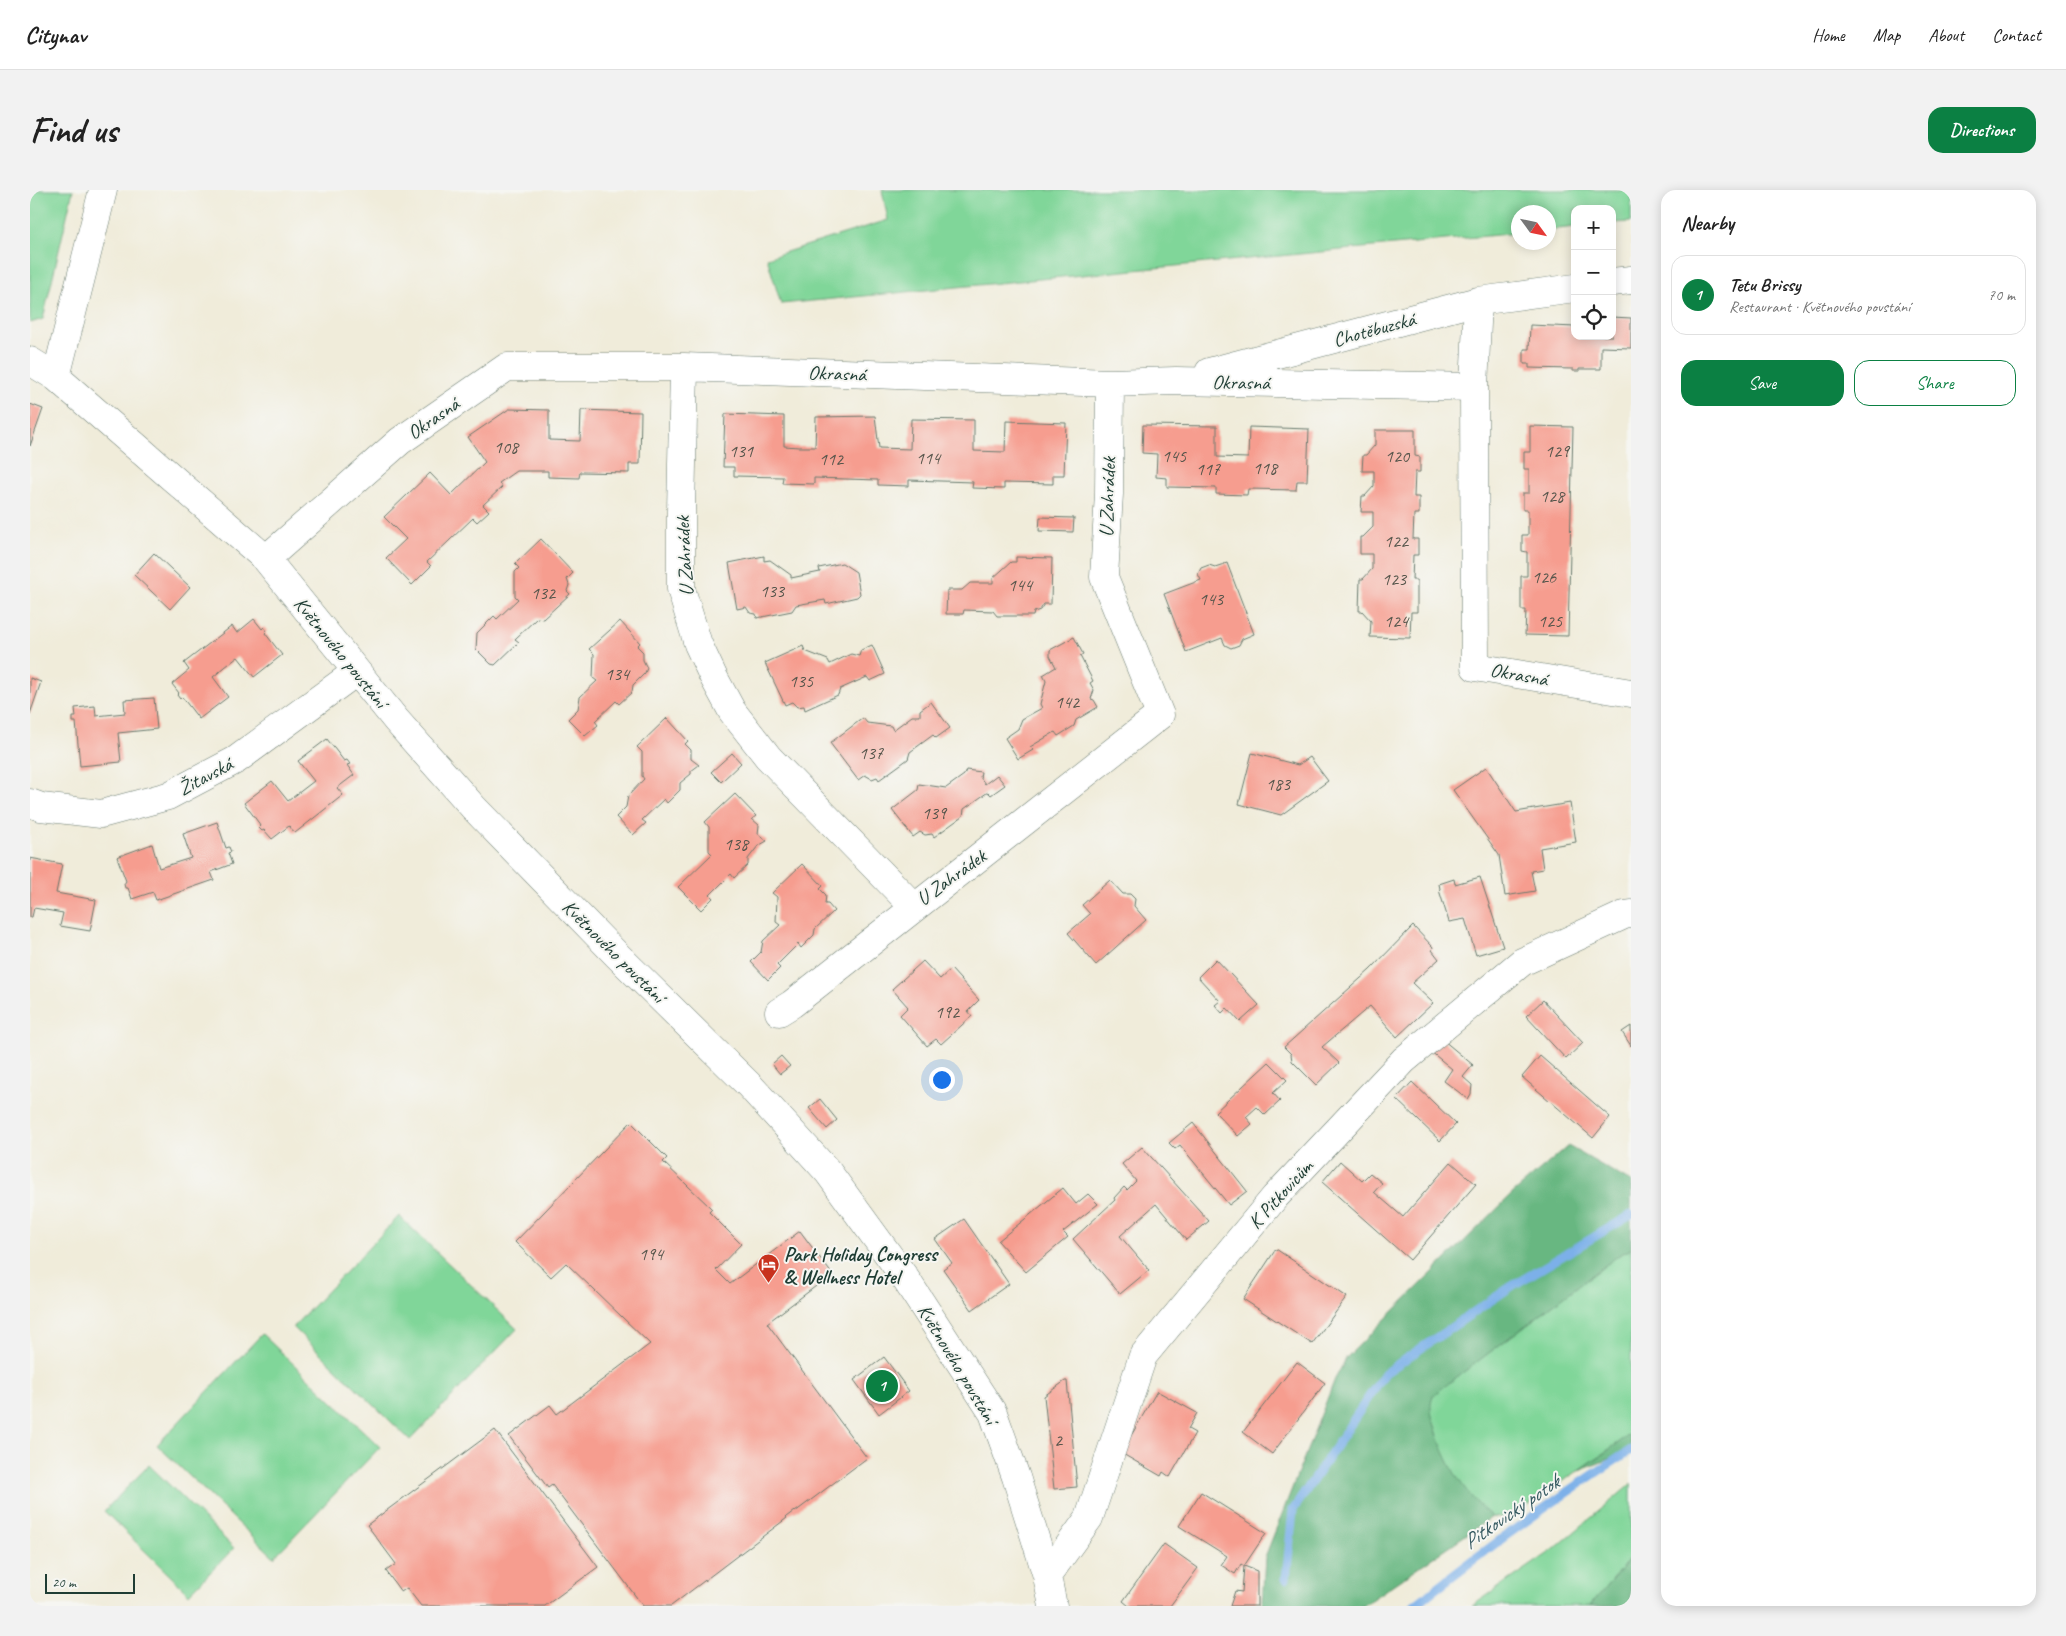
<!DOCTYPE html>
<html lang="en">
<head>
<meta charset="utf-8">
<style>
	:root { --surface:#fff; --page:#f2f2f2; --text:#222; --muted:#767676; --line:#e0e0e0; --accent:#0b8043 }
	body { margin:0; font-family:Caveat,sans-serif; background:var(--page); color:var(--text) }
	.controls { position:absolute; right:15px; top:15px; display:grid; overflow:hidden; border-radius:10px; box-shadow:0 2px 12px #0003 }
	.controls button { width:45px; height:45px; display:grid; place-items:center; padding:0; border:0; border-bottom:1px solid var(--line); background:var(--surface); color:var(--text); font:25px sans-serif }
	.compass { position:absolute; left:1481px; top:15px; width:45px; height:45px; border-radius:50%; background:var(--surface); box-shadow:0 2px 12px #0003; rotate:123deg }
	.scale { position:absolute; left:15px; bottom:12px; width:90px; box-sizing:border-box; padding-left:5px; border:2px solid #1f3d34; border-top:0; font-size:14px; line-height:18px; white-space:nowrap; color:#1f3d34; -webkit-text-stroke:4px #f6f6f2; paint-order:stroke }
	.you { position:absolute; left:911px; top:889px; width:18px; height:18px; margin:-12px; border:4px solid #fff; border-radius:50%; background:#1a73e8; box-shadow:0 0 0 8px #1a73e833 }
	.badge { display:grid; place-items:center; width:32px; height:32px; border-radius:50%; background:var(--accent); color:#fff; font-size:16px; font-weight:700 }
	.pin { position:absolute; translate:-50% -50%; border:2px solid #fff; box-shadow:0 1px 5px #0006 }
	.list { margin:0; padding:0; list-style:none }
	h2 { display:flex; justify-content:space-between; align-items:center; height:65px; margin:0; padding:0 20px; font-size:21px }
	h2 small { font-size:16px; font-weight:400; color:var(--muted) }
	.list li { display:grid; grid-template-columns:32px 1fr auto; gap:15px; align-items:center; box-sizing:border-box; height:80px; margin:0 10px 10px; padding:0 10px; border:1px solid var(--line); border-radius:15px }
	.list b { display:block; font-size:19px; white-space:nowrap }
	.list p { margin:0; font-size:16px; white-space:nowrap; color:var(--muted) }
	.list em { font-size:16px; font-style:normal; color:var(--muted) }
	.actions { display:flex; gap:10px; padding:15px 20px }
	.actions a { flex:1; padding:11px 0; border:1px solid var(--accent); border-radius:15px; text-align:center; font-size:18px; color:var(--accent) }
	.actions .main { background:var(--accent); color:#fff }
	.icon { flex:none; width:28px; height:28px; fill:none; stroke:currentColor; stroke-width:2; stroke-linecap:round; stroke-linejoin:round }
	.map { position:relative; flex:none; width:1601px; height:1416px; overflow:hidden; border-radius:15px }
	header { display:flex; align-items:center; gap:30px; box-sizing:border-box; height:70px; padding:0 25px; background:var(--surface); border-bottom:1px solid var(--line) }
	header strong { font-size:24px }
	nav { display:flex; gap:28px; margin-inline-start:auto; font-size:18px }
	.intro { display:flex; align-items:center; justify-content:space-between; box-sizing:border-box; height:120px; padding:0 30px }
	h1 { margin:0; font-size:35px }
	.button { padding:12px 22px; border-radius:15px; background:var(--accent); color:#fff; font-size:18px; font-weight:700 }
	main { display:flex; gap:30px; padding:0 30px }
	aside { flex:1; background:var(--surface); border-radius:15px; box-shadow:0 2px 12px #0003 }
	.map>svg:first-child { display:block }
	.green { fill:#80d699; stroke:#508a66 }
	.forest { fill:#68b781; stroke:#447a5a }
	.lines { fill:none; stroke-linecap:round; stroke-linejoin:round }
	.stream { stroke:#7bb0e9; stroke-width:9 }
	.building { fill:#f69d8f }
	.minor-casing { stroke:#687a6e; stroke-width:29 }
	.minor { stroke:#fff; stroke-width:28 }
	.labels { text-anchor:middle; stroke-width:4; stroke-linejoin:round; paint-order:stroke }
	.number-label { font-size:18px; fill:#55554b }
	.street-label { font-size:20px; fill:#1f3d34; stroke:#f6f6f2 }
	.poi-label { font-size:20px; font-weight:bold; fill:#1f3d34; stroke:#f6f6f2; text-anchor:start }
	.water-label { font-size:21px; font-style:italic; fill:#365a61; stroke:#f6f6f2 }
</style>
</head>
<body>
<header>
<strong>Citynav</strong>
<nav><a>Home</a><a>Map</a><a>About</a><a>Contact</a></nav>
</header>
<div class="intro"><h1>Find us</h1><a class="button">Directions</a></div>
<main>
<div class="map">
<svg width="1601" height="1416" viewBox="0 0 1601 1416">
	<rect width="100%" height="100%" fill="#f6f6f2"/>
	<filter id="ink" filterUnits="userSpaceOnUse"><feTurbulence type="fractalNoise" baseFrequency=".02" numOctaves="2"/><feDisplacementMap in="SourceGraphic" scale="10" xChannelSelector="R" yChannelSelector="G"/><feConvolveMatrix kernelMatrix="1 2 1 2 8 2 1 2 1" color-interpolation-filters="sRGB"/></filter>
	<filter id="wash" filterUnits="userSpaceOnUse"><feTurbulence type="fractalNoise" baseFrequency=".0096" numOctaves="4" result="noise"/><feDisplacementMap in="SourceGraphic" scale="20" xChannelSelector="R" yChannelSelector="G"/><feGaussianBlur stdDeviation="1.12" result="paint"/><feColorMatrix in="noise" values="0 0 0 0 0 0 0 0 0 0 0 0 0 0 0 0 0 1.4 0 .05"/><feComposite in="paint" operator="in"/></filter>
	<g filter="url(#wash)">
		<rect width="100%" height="100%" fill="#f0ecda"/>
		<path class="green" d="M0,0H43L13,129L0,133Z
			M852,0H1601V32L1582,33V19H1545V37L1519,40L1518,22H1488V43L751,114L737,68L858,30Z
			M369,1026L487,1139L380,1250L263,1137Z
			M1601,1059V1244L1479,1329L1462,1327L1447,1314L1430,1294L1413,1261L1399,1218L1403,1205L1589,1065Z
			M232,1144L350,1257L244,1367L127,1255Z
			M119,1275L204,1358L159,1404L74,1321Z
			M1601,1294V1367L1560,1416H1442L1523,1360Z"/>
		<path class="forest" d="M1538,956L1601,992V1059L1589,1065L1403,1205C1398,1221 1403,1228 1407,1243C1418,1277 1435,1304 1462,1327L1332,1416H1232L1235,1367L1305,1189L1317,1167L1481,1005Z
			M1601,1244V1260L1547,1282Z
			M1601,1367V1416H1560Z"/>
		<g class="lines">
			<path class="stream" d="M1256,1389L1263,1320L1355,1183L1482,1096L1601,1025
				M1384,1416C1453,1361 1526,1308 1601,1260"/>
		</g>
		<g id="blocks">
			<path class="building" d="M1582,127L1601,128V158L1571,157V179H1549V181H1543V179L1499,178V174H1494V159H1499L1500,135L1545,137V146H1582Z
				M0,214L13,219L0,256Z
				M479,219L519,220V250L550,251L551,220L611,222L610,274H599V283L550,282L549,288L518,287V281H486L469,293L472,297L453,315L459,321L447,332L443,328L397,372L401,376L382,395L356,368L376,349L354,327L400,283L421,305L455,272L438,247Z
				M695,224L754,226V256L769,257H785L786,227L845,226L849,258L880,259L881,229L944,230V261L975,262L976,231L1036,233L1034,285H1023V294L974,293V299L942,298L943,292L879,290V296L848,295V290L784,288V294L752,293L753,287L704,286V277H693Z
				M1113,235L1187,236V267L1218,268L1219,237L1279,239L1277,291H1267L1266,300L1218,299L1217,305L1186,304V298L1137,297V288L1126,287L1127,264L1112,263Z
				M1500,236L1543,237L1538,446L1495,445L1496,420H1491V386H1497V362L1492,361V345H1498V320H1493V303H1499V279H1494V262H1500Z
				M1345,240H1385V266L1390,267V282H1385L1384,307H1389V324H1384L1383,349H1388V365H1383L1382,390H1387V422H1381L1380,448L1340,447L1341,431L1332,421H1329L1330,389H1333L1342,379V364H1330V347H1333L1343,337V322H1331L1332,306H1335L1344,296V281H1332L1333,265H1336L1345,255Z
				M1010,327L1044,328L1043,342L1009,341Z
				M511,349L543,383L537,389L539,395L537,401L540,404L513,429L507,428L485,449L489,452L465,475L461,474L446,459L447,443L464,426L467,429L488,409L485,406V382L489,378L485,374Z
				M124,363L160,397L140,419L104,385Z
				M734,366V371L740,370L761,385V388L790,382L789,378L812,373L826,382L830,404L827,407L796,414L795,410L766,415L762,421L727,428L726,424L720,423L716,417L707,419L699,373Z
				M986,367L1022,368L1021,414H1014L1010,420L1004,422L1003,426H967L963,421L934,420L933,424H916L917,400H932L940,393H963V388L981,372H986Z
				M1197,373L1224,444L1212,449L1209,455L1201,458L1195,455L1192,448L1156,462L1134,404L1171,390L1168,384L1171,378L1179,375L1185,377Z
				M224,429L232,439L234,437L237,441L235,443L252,465L224,487L208,467L195,477L183,487L198,507L169,529L152,507L150,509L147,505L149,503L142,494L159,480L154,473L202,436L207,443Z
				M590,431L610,453L607,456L613,462V470L617,478L615,483L603,495L602,502L589,514L586,511L565,531L568,535L555,546L538,529L548,519L550,507L567,491L563,488L564,464L559,459Z
				M1044,447L1053,464L1050,466L1063,491L1060,493L1064,500L1061,509L1064,510L1068,517L1046,530L1044,536L1028,546L1025,542L1000,557L1003,560L988,569L975,548L988,539L992,529L1012,518L1010,514L1016,491L1013,485L1026,477L1020,466V460Z
				M842,455L855,484L840,491L837,487L810,499L808,505L775,520L774,516L767,517L762,512L755,515L735,473L773,456L775,461L798,470L800,474L821,464L829,466L831,460Z
				M0,488L11,492L0,524Z
				M124,508L127,539L88,543L91,572L50,576L46,532H43V527H46L45,518L65,516L66,526L95,523L94,510Z
				M901,512L920,538L906,548L903,545L880,562L878,569L849,590L847,587L842,589L835,585L828,590L800,553L833,528L837,533L861,536L863,540L882,526H890V520Z
				M637,528L658,551L655,554L661,560V569L669,575L661,581V584L650,593V600L637,613L634,609L612,630L616,633L603,645L586,627L596,617L598,606L614,589L612,586V562L607,557Z
				M297,549L314,571L317,570L320,574L317,575L324,585L307,598L313,605L265,643L259,636L242,649L234,640L232,641L229,638L231,636L214,613L242,591L258,611L284,591L268,571Z
				M702,563L711,573L691,592L681,582Z
				M1222,563L1268,575L1280,567L1298,591L1251,625L1209,614Z
				M1456,577L1486,622L1540,613L1546,652L1510,658L1513,679L1501,681L1505,701L1475,706L1469,665L1423,600Z
				M936,580L951,582L950,587L955,594L967,585L975,595L961,605L958,602L934,619L933,626L904,647L902,644L895,645L890,642L883,647L862,620L888,600L889,594L916,598L934,585Z
				M705,604L726,626L722,629L729,635L728,644L737,651L728,656L718,669V675L704,688L701,684L680,705L683,708L671,720L648,697L682,664L679,661V637L675,632Z
				M187,632L196,658L199,657L201,662L198,663L202,674L181,682L184,690L126,710L123,702L102,709L98,698H95L94,694L96,691L87,667L122,654L129,678L161,668L153,644Z
				M0,668L32,674L26,703L66,710L60,741L30,736L33,723L4,718L2,727H0Z
				M772,674L793,696L790,699L796,705L795,714H798L804,721L785,739L784,745L771,758L768,754L747,775L750,778L738,790L721,772L731,762L733,751L750,735L746,732L747,707L742,703Z
				M1450,687L1473,757L1446,765L1435,729L1419,732L1409,700L1410,699L1409,694L1424,689L1425,694Z
				M1080,690L1093,704H1100L1105,709L1104,716L1116,730L1066,775L1038,743L1060,724L1052,715Z
				M1383,736L1403,757L1402,760L1409,769L1382,793L1403,813L1367,847L1340,816L1292,857L1309,873L1286,895L1262,871L1261,864L1254,857L1340,780Z
				M1186,769L1229,815L1210,832L1197,818L1192,823L1185,815L1190,811L1168,787Z
				M893,771L910,789L921,779L949,810L938,821L942,826L911,854L906,849L897,856L870,825L878,817L862,799Z
				M1513,810L1553,853L1536,869L1496,826Z
				M1601,836V856L1592,842Z
				M1413,850L1443,875L1433,887L1442,895L1441,904L1438,909L1414,891L1422,879L1400,861Z
				M751,866L760,876L750,884L742,874Z
				M1510,866L1580,927L1563,948L1492,887Z
				M1239,872L1257,890L1243,903L1250,911L1235,925L1227,917L1216,927L1222,934L1208,946L1185,922Z
				M1382,892L1426,934L1410,951L1366,909Z
				M790,909L807,930L797,939L779,918Z
				M601,932L637,968L633,972L682,1019L679,1022L711,1054L686,1080L700,1094L770,1041L802,1084L737,1133L837,1268L765,1322L764,1321L756,1327L757,1328L641,1416H613L522,1295L518,1298L479,1246L520,1215L527,1224L620,1154L536,1073L521,1087L485,1052Z
				M1163,933L1217,1001L1199,1015L1150,955L1145,959L1139,953Z
				M1112,957L1179,1031L1156,1050L1126,1014L1090,1046L1119,1080L1090,1104L1043,1049L1085,1010L1084,1008L1094,997L1097,1000L1106,991L1092,974Z
				M1310,971L1332,991L1340,983L1352,993L1344,1002L1373,1027L1421,972L1446,994L1380,1070L1292,992Z
				M1033,998L1046,1014L1058,1004L1068,1014L1033,1042L1038,1047L996,1082L968,1051Z
				M934,1029L979,1094L942,1120L913,1079L922,1073L905,1049Z
				M1246,1059L1317,1107L1282,1154L1213,1109Z
				M854,1167L879,1201L849,1224L824,1190Z
				M1267,1172L1295,1193L1242,1264L1213,1242Z
				M1035,1191H1037L1047,1297L1024,1299L1014,1206Z
				M1127,1201L1167,1223L1158,1239L1165,1243L1140,1287L1133,1282L1131,1286L1091,1263Z
				M465,1240L568,1377L515,1416H391L377,1398L371,1402L356,1381L366,1374L337,1335Z
				M1171,1302L1236,1343L1214,1376L1227,1381V1416H1200L1205,1401L1212,1402L1214,1376L1211,1374L1205,1384L1191,1375L1197,1366L1149,1336Z
				M1134,1354L1168,1378L1140,1416H1099L1093,1411Z"/>
		</g>
	</g>
	<g filter="url(#ink)">
		<use href="#blocks" fill-opacity="0" stroke="#687a6e" stroke-width="1"/>
		<g class="lines">
			<defs>
				<path id="minor" d="M1582,92L1601,90
					M0,171L26,187L236,369L366,530L444,618L587,765L720,896L798,982L873,1085L963,1223L986,1287L1017,1386L1023,1416
					M654,177L651,322V399L668,454L683,486L702,521L738,567L884,717
					M1179,182L1448,111L1545,98
					M26,187L73,0
					M1444,197L1448,111
					M236,369L370,251L477,177H654L1080,193L1146,191L1444,197L1445,477L1601,503
					M0,613L11,617L71,624L138,606L206,570L326,482
					M749,822L762,814L1130,525L1074,387L1079,304L1080,193
					M1017,1386L1059,1328L1113,1166L1245,1007L1374,870L1492,772L1594,725L1601,724"/>
			</defs>
			<use href="#minor" class="minor-casing"/>
			<use href="#minor" class="minor"/>
		</g>
	</g>
	<defs>
		<symbol id="hotel-pin" viewBox="-11 -11 22 30"><path d="M0 17L-7.5 6A9.5 9.5 0 1 1 7.5 6Z" fill="#c8321e" stroke="#f6f6f2"/><path d="M-6-4.5h1.5V1H6V5H4.5V3h-9V5H-6ZM-4 0a1.8 1.8 0 1 1 3.6 0ZM.5 0V-2.5h3Q6-2.5 6 0Z" fill="#fff"/></symbol>
	</defs>
	<g fill-rule="evenodd">
		<use href="#hotel-pin" x="726" y="1062" width="25" height="34"/>
	</g>
	<g class="labels">
		<g class="number-label">
			<text x="476" y="263">108</text>
			<text x="711" y="267">131</text>
			<text x="1527" y="267">129</text>
			<text x="1144" y="272">145</text>
			<text x="1367" y="272">120</text>
			<text x="898" y="274">114</text>
			<text x="801" y="275">112</text>
			<text x="1235" y="284">118</text>
			<text x="1178" y="285">117</text>
			<text x="1522" y="312">128</text>
			<text x="1366" y="357">122</text>
			<text x="1514" y="393">126</text>
			<text x="1364" y="395">123</text>
			<text x="990" y="401">144</text>
			<text x="742" y="407">133</text>
			<text x="513" y="409">132</text>
			<text x="1181" y="415">143</text>
			<text x="1366" y="437">124</text>
			<text x="1520" y="437">125</text>
			<text x="587" y="490">134</text>
			<text x="771" y="497">135</text>
			<text x="1037" y="518">142</text>
			<text x="841" y="569">137</text>
			<text x="1248" y="600">183</text>
			<text x="904" y="629">139</text>
			<text x="706" y="660">138</text>
			<text x="917" y="828">192</text>
			<text x="621" y="1070">194</text>
			<text x="1028" y="1256">2</text>
		</g>
		<g class="street-label">
			<text transform="translate(1344 139) rotate(-15)" y="7">Chotěbuzská</text>
			<text transform="translate(807 183) rotate(2)" y="7">Okrasná</text>
			<text transform="translate(1211 192) rotate(1)" y="7">Okrasná</text>
			<text transform="translate(403 228) rotate(-35)" y="7">Okrasná</text>
			<text transform="translate(1077 307) rotate(-88)" y="7">U Zahrádek</text>
			<text transform="translate(654 366) rotate(-93)" y="7">U Zahrádek</text>
			<text transform="translate(311 462) rotate(51)" y="7">Květnového povstání</text>
			<text transform="translate(1489 484) rotate(10)" y="7">Okrasná</text>
			<text transform="translate(175 586) rotate(-28)" y="7">Žitavská</text>
			<text transform="translate(921 687) rotate(-36)" y="7">U Zahrádek</text>
			<text transform="translate(584 761) rotate(45)" y="7">Květnového povstání</text>
			<text transform="translate(1250 1004) rotate(-48)" y="7">K Pitkovicům</text>
			<text transform="translate(928 1174) rotate(59)" y="7">Květnového povstání</text>
		</g>
		<g class="poi-label">
			<text x="754" y="1071">Park Holiday Congress<tspan x="754" dy="23">&amp; Wellness Hotel</tspan></text>
		</g>
		<g class="water-label">
			<text transform="translate(1481 1322) rotate(-35)" y="7">Pitkovický potok</text>
		</g>
	</g>
</svg>
<div class="controls">
<button>+</button>
<button>−</button>
<button><svg class="icon" aria-label="locate" viewBox="0 0 24 24"><circle cx="12" cy="12" r="6"/><path d="M12 2v4M12 18v4M2 12h4M18 12h4"/></svg></button>
</div>
<svg class="compass" viewBox="-18 -18 36 36"><path d="M0-13l5 13h-10z" fill="#e53935"/><path d="M0 13l5-13h-10z" fill="#767676"/></svg>
<div class="scale">20 m</div>
<div class="you"></div>
<div class="pin badge" style="left:852px;top:1196px">1</div>
</div>
<aside>
<h2>Nearby<small></small></h2>
<ul class="list">
<li><span class="badge">1</span><div><b>Tetu Brissy</b><p>Restaurant · Květnového povstání</p></div><em>70 m</em></li>
</ul>
<div class="actions"><a class="main">Save</a><a>Share</a></div>
</aside>
</main>
</body>
</html>
